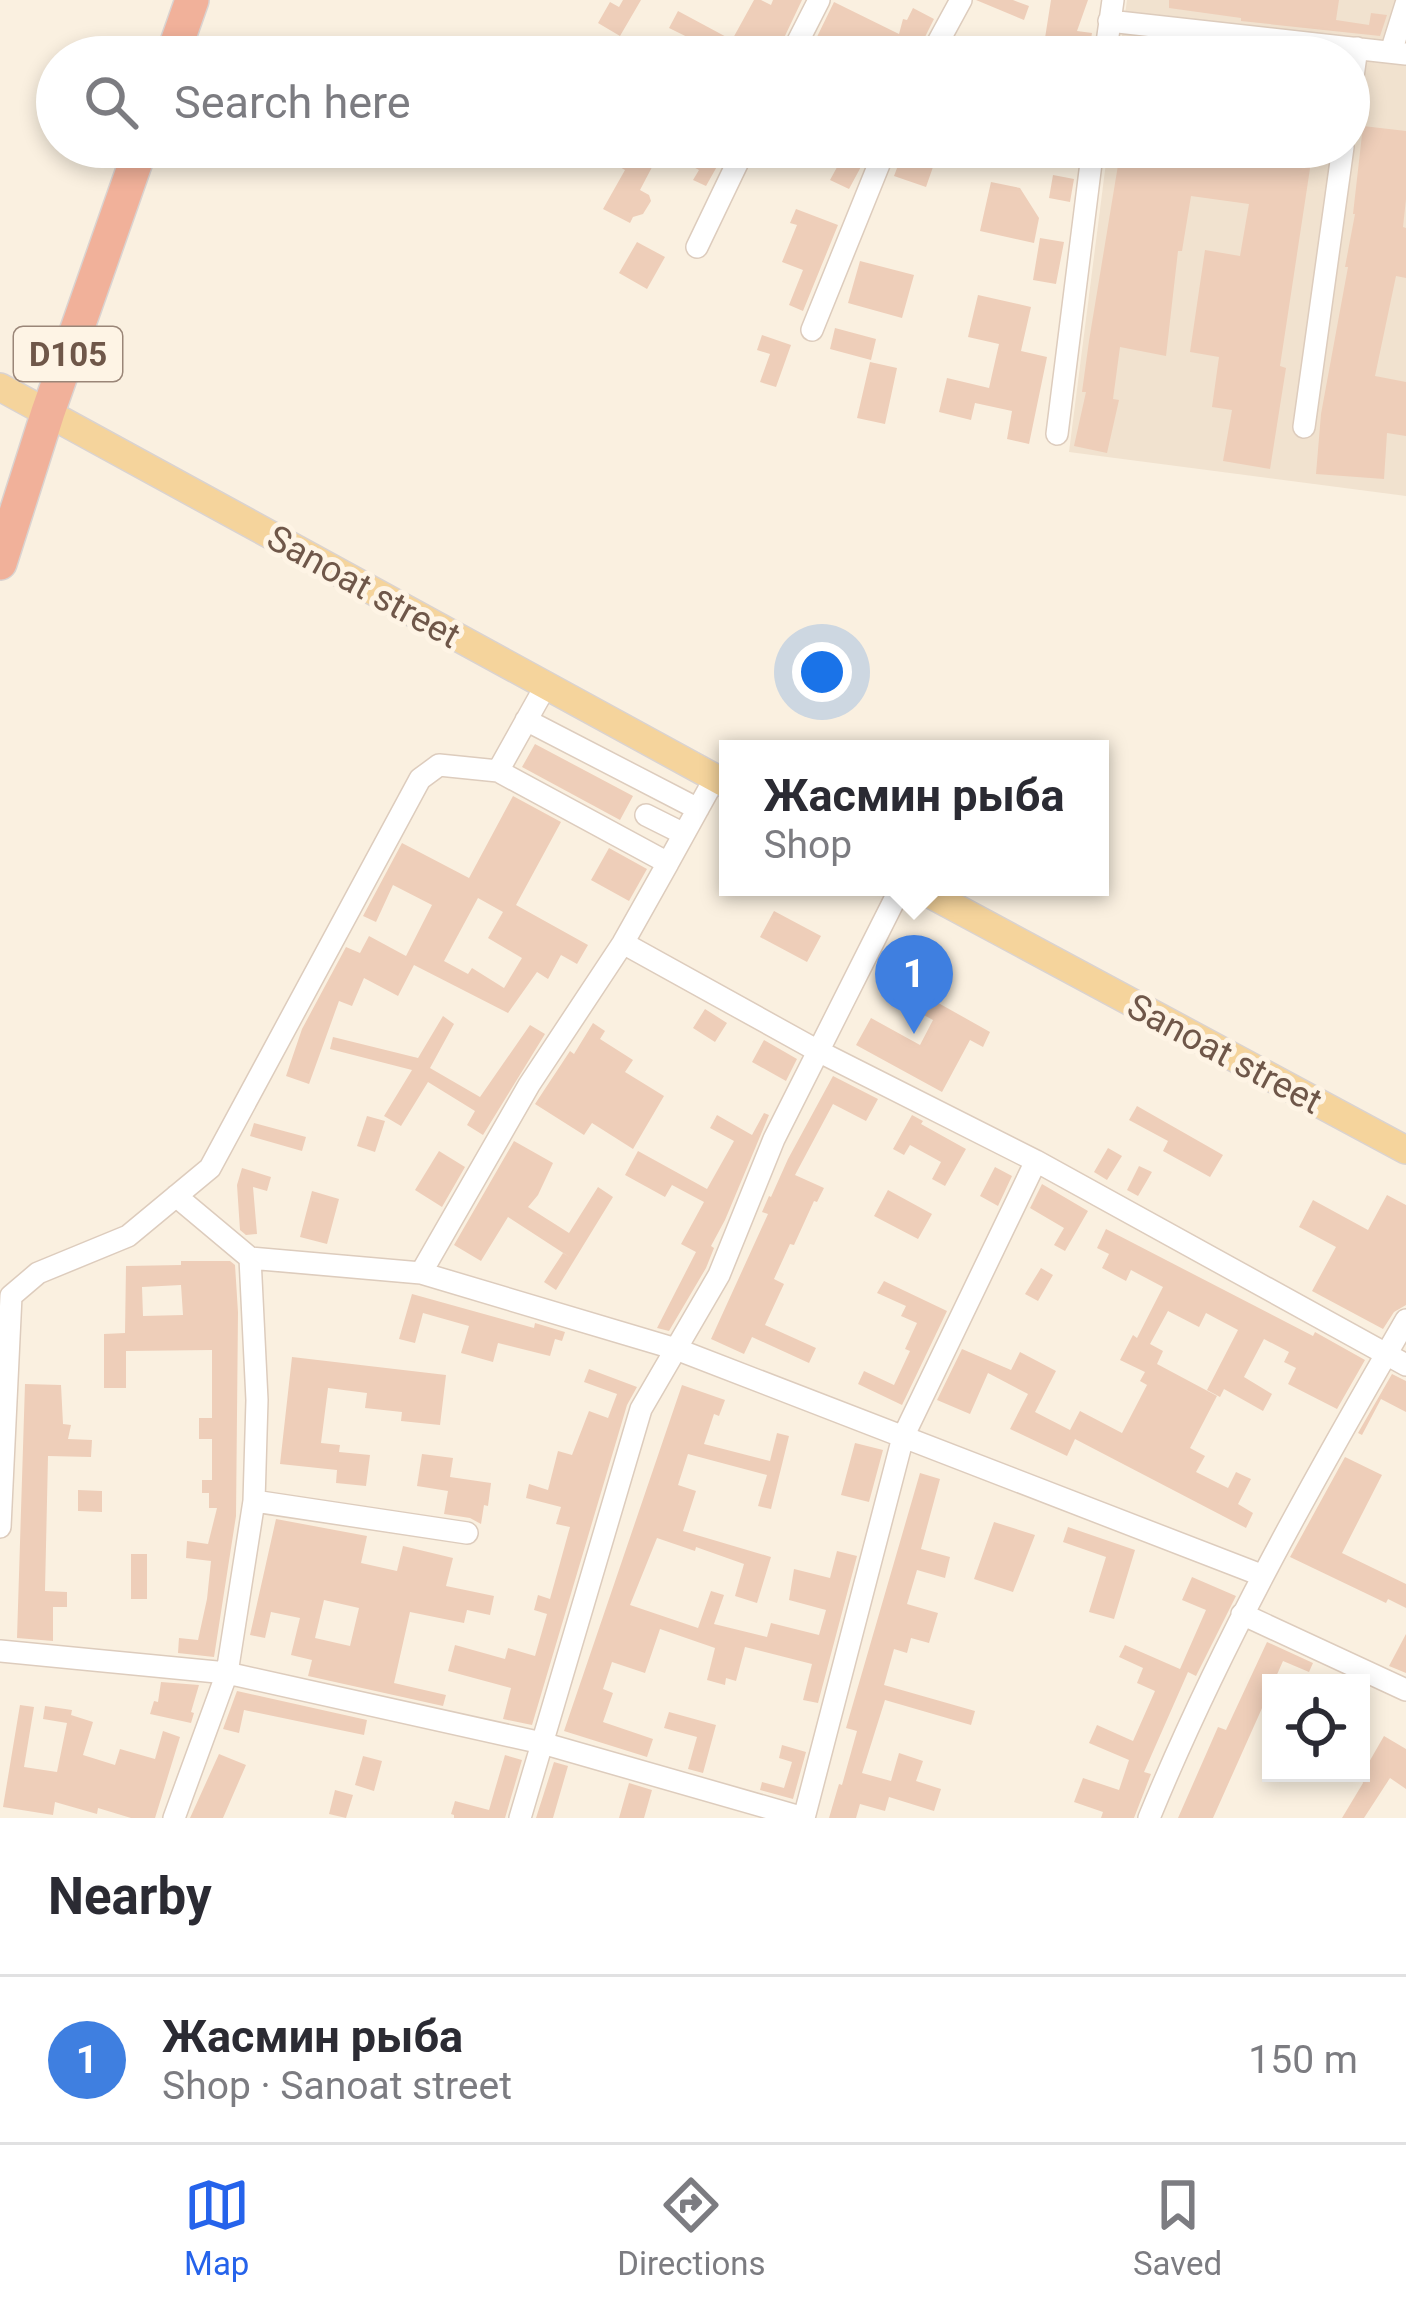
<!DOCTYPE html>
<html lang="en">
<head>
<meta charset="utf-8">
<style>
	:root { --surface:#fff; --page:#f7f7f7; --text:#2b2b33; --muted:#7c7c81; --line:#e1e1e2; --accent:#2563eb }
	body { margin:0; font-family:Roboto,sans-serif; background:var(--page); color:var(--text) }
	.controls { position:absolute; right:36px; bottom:36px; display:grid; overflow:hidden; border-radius:0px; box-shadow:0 6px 18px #0003 }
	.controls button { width:108px; height:108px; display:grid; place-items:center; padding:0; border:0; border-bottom:3px solid var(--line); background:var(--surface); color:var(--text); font:60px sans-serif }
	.you { position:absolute; left:822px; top:672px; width:42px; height:42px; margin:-30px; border:9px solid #fff; border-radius:50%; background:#1a73e8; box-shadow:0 0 0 18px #1a73e833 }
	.badge { display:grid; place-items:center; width:78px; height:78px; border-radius:50%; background:var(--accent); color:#fff; font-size:39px; font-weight:700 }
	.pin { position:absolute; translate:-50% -99px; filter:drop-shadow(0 3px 6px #0008) }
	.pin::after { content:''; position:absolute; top:63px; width:42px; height:36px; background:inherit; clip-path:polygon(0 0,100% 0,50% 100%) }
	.popup { position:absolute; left:719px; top:740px; width:390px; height:156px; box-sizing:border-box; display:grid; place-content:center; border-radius:0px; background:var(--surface); filter:drop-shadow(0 3px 9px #0005); font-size:39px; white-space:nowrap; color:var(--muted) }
	.popup b { font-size:45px; color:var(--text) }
	.popup::after { content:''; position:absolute; left:50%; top:100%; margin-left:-24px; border:24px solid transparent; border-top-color:var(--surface) }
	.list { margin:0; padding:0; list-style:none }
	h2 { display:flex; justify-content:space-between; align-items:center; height:156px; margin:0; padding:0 48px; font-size:51px }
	h2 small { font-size:39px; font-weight:400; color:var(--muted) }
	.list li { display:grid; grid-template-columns:78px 1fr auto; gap:36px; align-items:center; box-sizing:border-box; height:168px; padding:0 48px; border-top:3px solid var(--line) }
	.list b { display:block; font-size:45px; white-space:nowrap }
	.list p { margin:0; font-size:39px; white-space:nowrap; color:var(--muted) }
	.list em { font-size:39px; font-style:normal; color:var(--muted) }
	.icon { flex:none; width:66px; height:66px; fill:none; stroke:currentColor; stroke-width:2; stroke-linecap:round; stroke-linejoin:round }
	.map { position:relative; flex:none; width:1406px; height:1818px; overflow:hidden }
	.search { position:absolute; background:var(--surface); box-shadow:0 6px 18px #0003; left:36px; right:36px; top:36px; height:132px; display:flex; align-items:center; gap:30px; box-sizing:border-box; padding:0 42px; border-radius:66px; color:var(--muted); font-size:45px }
	.sheet { height:324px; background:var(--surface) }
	nav { display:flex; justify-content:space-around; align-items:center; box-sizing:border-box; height:168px; border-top:3px solid var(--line); background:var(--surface); font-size:33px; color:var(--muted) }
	nav a { display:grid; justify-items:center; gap:6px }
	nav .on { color:var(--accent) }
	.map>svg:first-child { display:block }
	.residential { fill:#f1e2cf }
	.building { fill:#eeceb9; fill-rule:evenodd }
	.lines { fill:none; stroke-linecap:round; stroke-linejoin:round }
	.minor-casing { stroke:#ddccbd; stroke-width:24 }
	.major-casing { stroke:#dad3d0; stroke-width:30 }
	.highway-casing { stroke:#dad3d0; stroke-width:36 }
	.minor { stroke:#fff; stroke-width:21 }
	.major { stroke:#f5d49c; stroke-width:27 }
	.highway { stroke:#f1b19a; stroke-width:33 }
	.labels { text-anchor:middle; stroke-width:10; stroke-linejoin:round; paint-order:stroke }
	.shield { fill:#fef4e5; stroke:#9a8678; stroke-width:3 }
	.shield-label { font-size:33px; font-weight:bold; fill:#6f5749 }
	.street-label { font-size:36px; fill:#6f5749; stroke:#fef4e5 }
</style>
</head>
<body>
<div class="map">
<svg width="1406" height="1818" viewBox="0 0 1406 1818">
	<rect width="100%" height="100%" fill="#faf0e0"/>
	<path class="residential" d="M1127,0H1401L1406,61V496L1069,452L1108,147H1349V57H1119Z"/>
	<path class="building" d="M623,0H641L620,36L598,23L610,2L619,7Z
		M754,0H761L771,5L773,0H802L775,57H728L669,28L678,11L732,40Z
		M976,0H1013L1029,6L1024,20Z
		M1051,0H1088L1077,31L1092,33L1088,57H1042Z
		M1169,0H1339L1336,20L1369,25L1371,13L1387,15L1380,36L1241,21V18L1169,8Z
		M834,2L899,34L903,19L907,20L913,8L934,19L915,57H843L814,43Z
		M957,39L1000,56V57H948Z
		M1363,126L1406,131V199L1403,227L1406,228V278L1396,276L1375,376L1406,382V436L1387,433L1384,479L1316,474L1321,414L1348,267H1345L1355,214H1353Z
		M619,147H688L704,156L709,147H728L706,186L693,180L699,170L661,150L640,190L649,195L651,201L643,214L633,217L630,223L603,209L625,170L611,162Z
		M765,147H806L797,164Z
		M848,147H867L861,158L865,160L863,163L849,189L830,180Z
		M905,147H940L926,187L894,176Z
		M1121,147H1176L1219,155L1220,150L1266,156L1267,147H1327L1326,163L1311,162L1280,366L1286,368L1270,469L1223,461L1232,410L1212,407L1219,357L1190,352L1205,250L1240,256L1249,204L1191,196L1182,251H1178L1166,356L1120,347L1113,399L1119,400L1107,453L1074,446L1086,392H1082L1089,341Z
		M1053,175L1074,179L1070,202L1049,198Z
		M991,182L1020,188L1039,218L1034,243L980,231Z
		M796,209L838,225L803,311L789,305L803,270L782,262L797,225L790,223Z
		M1040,238L1064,242L1056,284L1033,280Z
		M637,242L665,257L647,289L619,273Z
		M860,261L914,275L902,318L848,303Z
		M978,295L1031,307L1021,351L1047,357L1029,444L1007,439L1012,411L975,403L971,420L939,412L947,378L989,388L999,344L968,337Z
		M835,328L876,339L871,360L830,349Z
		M762,335L791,345L776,387L760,382L770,354L757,350Z
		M870,362L897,368L885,424L857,418Z
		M535,744L633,796L620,820L522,767Z
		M513,796L561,822L516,905L588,945L577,964L561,955L548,979L537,972L508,1013L414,965L398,996L364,978L352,1006L339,1001L309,1084L286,1076L302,1029L346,947L360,953L369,936L406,956L432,905L393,885L376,922L363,916L402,843L469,878ZM478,898L503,912L488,938L522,958L504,988L472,968L468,974L444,961Z
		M609,848L647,869L629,901L591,880Z
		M774,911L821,936L807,962L760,937Z
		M892,977L990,1032L983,1047L970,1040L942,1092L856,1045L871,1018L920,1045L933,1020L883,993Z
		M705,1009L727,1023L715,1042L693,1028Z
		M443,1016L454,1024L430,1068L480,1097L530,1025L545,1034L483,1135L467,1125L475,1111L428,1082L401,1126L384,1116L412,1070L330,1049L333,1037L418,1058Z
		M593,1023L605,1031L600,1039L633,1060L625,1072L664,1096L633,1149L592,1123L584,1135L535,1104L570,1051L574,1054Z
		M764,1040L797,1059L786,1081L752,1062Z
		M833,1076L878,1099L866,1121L833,1104L795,1175L824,1188L817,1202L814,1201L794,1245L790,1244L774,1279L784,1284L765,1325L816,1348L809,1363L752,1337L744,1354L711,1339L768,1214L762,1212L769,1196L771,1197L788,1159Z
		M1137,1106L1223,1155L1210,1177L1163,1151L1168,1141L1129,1120Z
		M764,1113L769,1115L725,1220L711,1246L714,1248L706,1268L669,1331L657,1328L696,1252L681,1244L704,1202L672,1185L665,1197L625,1175L638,1151L707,1189L734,1141L710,1128L717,1115L752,1135Z
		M912,1115L923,1121L921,1124L966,1149L945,1186L932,1179L941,1162L910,1145L904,1155L893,1149Z
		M367,1116L385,1121L375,1152L357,1146Z
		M254,1123L306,1137L302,1151L250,1136Z
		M514,1141L553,1163L538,1195L528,1207L569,1233L598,1187L613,1197L556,1290L544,1282L563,1253L571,1258L508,1217L481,1261L454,1245Z
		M1108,1148L1122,1156L1107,1180L1094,1172Z
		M439,1151L465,1167L442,1207L415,1190Z
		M1139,1166L1152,1172L1138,1196L1127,1190Z
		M995,1167L1012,1176L998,1206L980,1196Z
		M242,1168L271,1177L267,1191L253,1187L257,1234L246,1235L240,1230L237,1185Z
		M1042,1184L1088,1211L1065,1251L1054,1245L1064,1228L1030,1208Z
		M888,1190L932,1214L918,1239L874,1216Z
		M312,1191L339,1199L327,1244L300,1237Z
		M1387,1195L1406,1205V1305L1394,1312L1383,1329L1312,1291L1336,1247L1299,1227L1313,1200L1368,1230Z
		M1106,1229L1313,1336L1315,1332L1365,1360L1337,1409L1288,1384L1296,1368L1284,1362L1289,1352L1264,1339L1244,1377L1272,1394L1263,1411L1224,1389L1220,1397L1207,1390L1238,1330L1206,1313L1199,1327L1168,1311L1150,1344L1163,1351L1157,1364L1217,1396L1190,1448L1205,1456L1196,1472L1228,1488L1236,1472L1251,1479L1238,1504L1253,1513L1246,1528L1075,1439L1067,1456L1010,1429L1028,1394L988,1373L970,1414L937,1400L962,1349L1011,1370L1020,1352L1056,1371L1035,1412L1070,1430L1080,1411L1122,1433L1147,1385L1140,1381L1145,1372L1120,1360L1133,1335L1137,1338L1163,1287L1131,1270L1126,1281L1102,1268L1109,1254L1097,1248Z
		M181,1261H230L235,1265L238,1312L236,1516L214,1657L178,1653L179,1638L198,1640L207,1599L211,1561L186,1558L187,1541L208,1544L217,1508H209V1493H202V1480H212V1439H199V1418H212V1350L126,1351V1388H104V1334L125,1333L126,1266L181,1265ZM181,1285L183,1315L143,1316L142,1287Z
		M1041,1268L1053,1275L1038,1301L1025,1294Z
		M884,1281L947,1311L902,1405L858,1384L864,1371L894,1385L910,1351L905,1349L917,1323L901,1316L906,1306L877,1293Z
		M412,1294L534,1328L535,1323L565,1332L562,1341L555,1339L550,1356L498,1343L493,1362L461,1353L469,1326L423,1313L415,1343L399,1339Z
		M292,1357L446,1375L440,1425L401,1421L402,1412L365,1408L367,1393L328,1388L321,1443L340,1445L339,1452L370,1455L366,1486L336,1483L337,1470L280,1464Z
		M589,1369L637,1387L627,1405L532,1725L503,1719L511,1688L448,1671L455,1645L505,1659L508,1648L535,1656L547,1614L534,1610L538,1595L550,1599L570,1527L556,1524L561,1507L526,1498L529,1484L548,1490L558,1451L572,1455L589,1411L608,1418L617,1394L584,1382Z
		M1392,1374L1406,1381V1412L1381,1399L1362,1435L1358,1433Z
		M25,1384L61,1385L63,1424L71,1425L68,1439L92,1440L91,1457L48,1456L45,1591L67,1592V1607H53V1641L17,1638Z
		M682,1385L725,1400L719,1416L714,1414L704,1444L770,1461L777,1433L789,1436L771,1509L758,1506L767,1475L688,1454L678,1485L696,1491L683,1531L771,1557L757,1603L735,1596L744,1564L696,1547L695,1551L657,1538L630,1605L698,1628L711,1591L724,1595L714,1624L767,1637L771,1623L819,1635L826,1610L789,1600L794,1569L830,1578L837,1551L857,1556L818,1703L803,1700L812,1664L745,1647L736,1681L726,1678L725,1685L707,1680L715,1648L660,1629L645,1673L612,1662L603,1689L613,1693L603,1722L653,1739L647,1757L564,1731Z
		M855,1443L883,1450L869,1502L841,1495Z
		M422,1454L453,1458L450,1477L491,1483L488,1506L484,1505L481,1524L470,1518L444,1514L448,1491L417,1486Z
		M1345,1457L1382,1475L1342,1553L1406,1584V1608L1388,1599L1386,1603L1290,1557Z
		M920,1473L940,1479L921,1549L950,1557L945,1578L917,1570L907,1604L938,1613L929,1643L911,1638L907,1653L894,1649L884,1685L975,1711L971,1725L885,1700L862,1773L891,1781L899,1753L923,1761L916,1781L941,1789L934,1811L889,1797L885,1811L860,1804L856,1818H829L839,1784L842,1785L857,1731L846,1728Z
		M78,1490L102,1491V1512L78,1511Z
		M276,1519L367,1536L361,1563L397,1571L403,1546L453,1558L446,1586L494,1596L490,1615L467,1610L464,1623L410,1612L394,1683L446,1695L443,1706L308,1676L312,1660L291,1655L300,1618L271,1612L265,1638L250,1635ZM324,1600L359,1608L350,1646L315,1638Z
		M994,1522L1035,1535L1013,1592L974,1579Z
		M1068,1527L1135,1550L1114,1619L1089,1612L1106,1557L1063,1542Z
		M131,1554H147V1599H131Z
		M1192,1577L1236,1596L1196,1676L1188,1672L1144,1772L1151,1774L1134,1818H1101L1103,1812L1074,1802L1083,1778L1119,1790L1129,1760L1089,1743L1097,1725L1133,1741L1155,1691L1137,1683L1143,1668L1119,1657L1125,1645L1180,1669L1206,1610L1182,1600Z
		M1406,1634V1673L1389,1666Z
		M1267,1642L1313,1663L1309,1672L1283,1661L1213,1818H1178L1218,1727L1226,1730Z
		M161,1682L199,1685L191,1712L194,1713L191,1723L150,1714L154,1701L158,1702Z
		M237,1691L367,1720L364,1735L244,1710L239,1733L223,1729Z
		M20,1705L34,1707L24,1767L57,1772L67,1723L43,1719L45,1706L72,1710L71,1715L93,1722L83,1755L115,1765L120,1749L155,1759L163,1731L180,1737L155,1818H131L98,1808L97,1814L55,1802L53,1815L3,1807Z
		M669,1712L716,1725L703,1773L688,1769L697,1737L664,1728Z
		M1384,1736L1406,1749V1789L1390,1778L1364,1818H1342L1363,1783L1361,1776Z
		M782,1745L806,1752L793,1799L760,1790L762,1782L784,1788L792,1762L779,1758Z
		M219,1754L246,1765L223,1818H190Z
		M505,1755L522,1760L505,1818H454V1815L451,1814L455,1801L489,1810Z
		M363,1756L382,1761L374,1791L355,1785Z
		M554,1762L568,1766L553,1818H536Z
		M629,1783L652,1790L644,1818H619Z
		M335,1790L353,1795L346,1818L329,1814Z"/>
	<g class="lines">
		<defs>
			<path id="minor" d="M1109,21L1406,54
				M1391,52L1406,4
				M790,57L819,0
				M930,57L961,0
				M1105,57L1113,0
				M1349,105L1357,48
				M697,247L745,147
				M812,330L886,147
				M1304,427L1343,147
				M1057,434L1093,147
				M526,720L698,809
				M646,815L684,834
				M668,863L715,778
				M623,943L818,1051L1036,1161L1406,1365
				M250,1258L421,1273L529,1085L623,943L668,863L498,771
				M421,1273L676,1349L1261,1575
				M254,1501L467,1533
				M0,1527L11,1296L38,1273L128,1236L210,1168L420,779L439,765L498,771L545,687
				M1242,1614L1406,1690
				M0,1651L227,1673L542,1743L804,1818
				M174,1818L227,1673L254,1501L257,1400L250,1258L176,1196
				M520,1818L641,1409L719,1275L774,1139L901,887
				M804,1818L903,1437L1036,1161
				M1149,1818C1220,1645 1312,1482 1406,1320"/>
			<path id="major" d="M0,387L728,785
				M917,887L1406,1150"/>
			<path id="highway" d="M172,57L192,0
				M0,563L48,412L141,147"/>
		</defs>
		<use href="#minor" class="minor-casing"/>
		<use href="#major" class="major-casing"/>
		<use href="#highway" class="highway-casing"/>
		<use href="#minor" class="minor"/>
		<use href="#major" class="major"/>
		<use href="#highway" class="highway"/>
	</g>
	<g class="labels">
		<rect class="shield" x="14" y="327" width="108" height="54" rx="9"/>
		<g class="shield-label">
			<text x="68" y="366">D105</text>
		</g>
		<g class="street-label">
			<text transform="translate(364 586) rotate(29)" y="13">Sanoat street</text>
			<text transform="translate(1225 1053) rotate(28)" y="13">Sanoat street</text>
		</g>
	</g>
</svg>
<div class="controls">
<button><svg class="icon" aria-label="locate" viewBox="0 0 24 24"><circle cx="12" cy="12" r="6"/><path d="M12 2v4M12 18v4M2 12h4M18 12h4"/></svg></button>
</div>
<div class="you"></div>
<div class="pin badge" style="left:914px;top:1034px;background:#3f7fe0">1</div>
<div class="popup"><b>Жасмин рыба</b>Shop</div>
<div class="search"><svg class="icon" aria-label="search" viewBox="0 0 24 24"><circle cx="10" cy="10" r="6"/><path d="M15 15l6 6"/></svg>Search here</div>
</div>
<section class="sheet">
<h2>Nearby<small></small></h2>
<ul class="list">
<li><span class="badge" style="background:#3f7fe0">1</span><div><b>Жасмин рыба</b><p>Shop · Sanoat street</p></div><em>150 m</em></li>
</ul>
</section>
<nav>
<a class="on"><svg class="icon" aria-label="map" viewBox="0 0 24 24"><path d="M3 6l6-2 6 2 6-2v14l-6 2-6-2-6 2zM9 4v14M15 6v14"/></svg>Map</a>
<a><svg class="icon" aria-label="directions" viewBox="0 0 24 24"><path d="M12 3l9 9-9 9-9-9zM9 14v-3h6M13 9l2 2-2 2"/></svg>Directions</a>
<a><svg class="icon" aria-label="saved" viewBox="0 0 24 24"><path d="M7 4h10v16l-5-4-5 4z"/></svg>Saved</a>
</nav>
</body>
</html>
